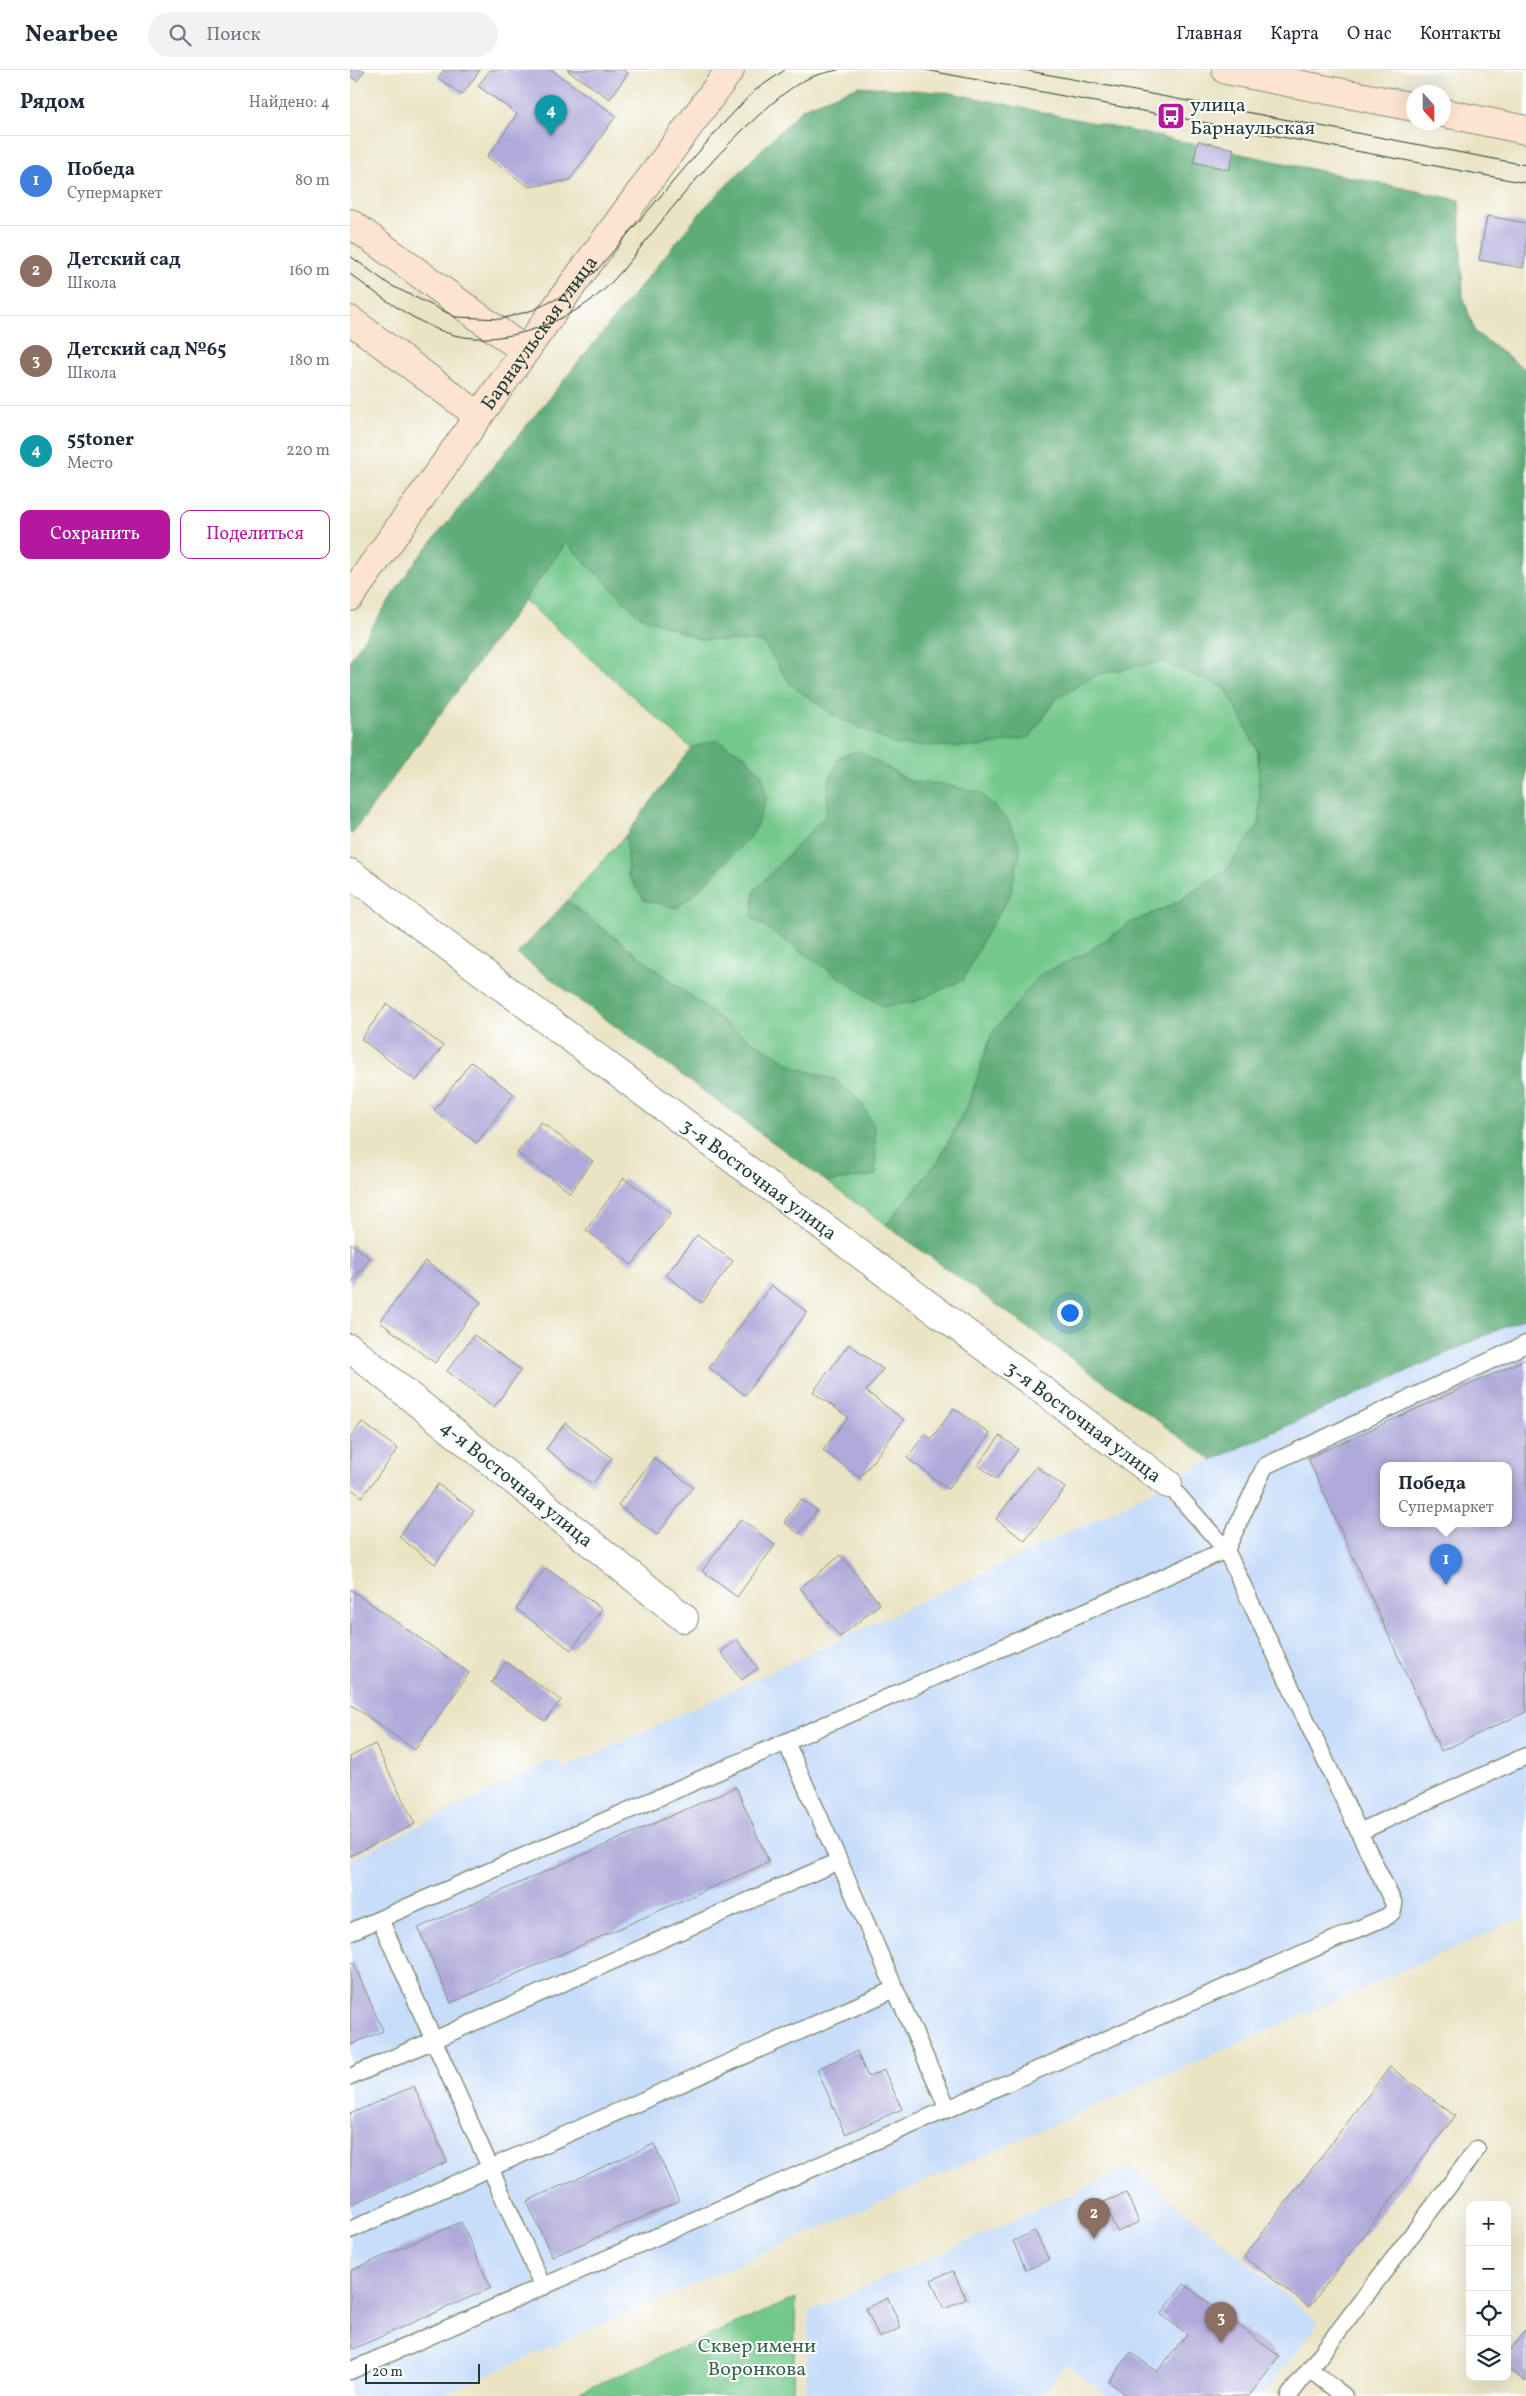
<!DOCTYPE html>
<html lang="ru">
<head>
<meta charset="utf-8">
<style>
	:root { --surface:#fff; --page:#f2f2f3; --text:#1f2937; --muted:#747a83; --line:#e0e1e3; --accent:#b5179e }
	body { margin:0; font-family:Vollkorn,serif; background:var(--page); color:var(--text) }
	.controls { position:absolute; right:15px; bottom:15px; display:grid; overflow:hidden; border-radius:10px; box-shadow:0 5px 20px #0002 }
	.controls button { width:45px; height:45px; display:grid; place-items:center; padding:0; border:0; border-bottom:1px solid var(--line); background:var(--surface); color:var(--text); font:25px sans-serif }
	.compass { position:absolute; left:1056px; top:15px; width:45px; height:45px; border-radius:50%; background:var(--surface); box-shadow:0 5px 20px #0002; rotate:159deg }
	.scale { position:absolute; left:15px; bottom:12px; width:115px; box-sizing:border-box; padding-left:5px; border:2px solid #1f3d34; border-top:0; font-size:14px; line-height:18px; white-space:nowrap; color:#1f3d34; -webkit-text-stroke:4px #fff; paint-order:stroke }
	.you { position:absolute; left:719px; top:1242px; width:18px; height:18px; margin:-12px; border:4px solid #fff; border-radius:50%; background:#1a73e8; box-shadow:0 0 0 8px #1a73e833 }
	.badge { display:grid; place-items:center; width:32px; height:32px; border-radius:50%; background:var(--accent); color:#fff; font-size:16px; font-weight:700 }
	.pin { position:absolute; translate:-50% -41px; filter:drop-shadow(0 1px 2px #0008) }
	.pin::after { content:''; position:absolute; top:26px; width:18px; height:15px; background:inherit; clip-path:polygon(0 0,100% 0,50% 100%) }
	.popup { position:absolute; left:1030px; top:1392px; width:132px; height:65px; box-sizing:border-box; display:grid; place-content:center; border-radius:10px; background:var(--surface); filter:drop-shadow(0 1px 4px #0005); font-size:16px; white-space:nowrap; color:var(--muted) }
	.popup b { font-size:19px; color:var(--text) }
	.popup::after { content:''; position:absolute; left:50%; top:100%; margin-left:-10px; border:10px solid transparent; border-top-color:var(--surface) }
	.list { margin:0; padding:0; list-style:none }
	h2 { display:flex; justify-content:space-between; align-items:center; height:65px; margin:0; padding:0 20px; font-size:21px }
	h2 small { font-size:16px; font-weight:400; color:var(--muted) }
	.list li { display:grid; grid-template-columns:32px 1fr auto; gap:15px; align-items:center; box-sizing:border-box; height:90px; padding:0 20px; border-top:1px solid var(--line) }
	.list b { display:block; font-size:19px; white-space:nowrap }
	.list p { margin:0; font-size:16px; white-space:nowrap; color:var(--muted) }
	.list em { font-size:16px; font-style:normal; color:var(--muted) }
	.actions { display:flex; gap:10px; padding:15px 20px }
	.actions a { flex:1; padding:11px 0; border:1px solid var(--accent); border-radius:10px; text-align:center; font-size:18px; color:var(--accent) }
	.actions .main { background:var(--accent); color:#fff }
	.icon { flex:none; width:28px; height:28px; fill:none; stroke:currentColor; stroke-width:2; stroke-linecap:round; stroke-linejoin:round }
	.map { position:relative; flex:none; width:1176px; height:2326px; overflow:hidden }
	header { display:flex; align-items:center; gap:30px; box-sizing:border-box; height:70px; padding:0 25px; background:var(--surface); border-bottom:1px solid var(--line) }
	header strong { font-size:24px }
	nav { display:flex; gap:28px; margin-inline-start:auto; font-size:18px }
	.search { width:350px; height:45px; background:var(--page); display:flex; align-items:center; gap:12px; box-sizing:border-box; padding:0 18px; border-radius:28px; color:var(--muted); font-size:19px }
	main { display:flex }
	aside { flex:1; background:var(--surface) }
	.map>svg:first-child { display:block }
	.built { fill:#c7ddf9; fill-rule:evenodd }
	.green { fill:#74c88c; stroke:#4a8260; fill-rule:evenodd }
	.forest { fill:#5fac78; stroke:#3f7456 }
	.building { fill:#b0aada; fill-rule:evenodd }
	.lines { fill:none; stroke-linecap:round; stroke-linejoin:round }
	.service-casing { stroke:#84907c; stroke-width:19 }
	.minor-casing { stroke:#84907c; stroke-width:30 }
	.secondary-casing { stroke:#84907c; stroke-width:30 }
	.service { stroke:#fff; stroke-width:16 }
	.minor { stroke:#fff; stroke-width:28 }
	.secondary { stroke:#fde4d1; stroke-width:28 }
	.tram { stroke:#1f3d34; stroke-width:1 }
	.labels { text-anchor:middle; stroke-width:4; stroke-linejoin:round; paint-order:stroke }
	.poi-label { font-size:20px; fill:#1f3d34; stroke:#fff; text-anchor:start }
	.street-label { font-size:20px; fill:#1f3d34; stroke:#fff }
	.park-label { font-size:20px; fill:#39674e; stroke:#fff }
</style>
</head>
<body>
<header>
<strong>Nearbee</strong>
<div class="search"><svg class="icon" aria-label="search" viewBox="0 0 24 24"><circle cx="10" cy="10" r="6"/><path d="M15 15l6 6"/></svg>Поиск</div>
<nav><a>Главная</a><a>Карта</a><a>О нас</a><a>Контакты</a></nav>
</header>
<main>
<aside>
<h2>Рядом<small>Найдено: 4</small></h2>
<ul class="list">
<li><span class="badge" style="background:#3f7fe0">1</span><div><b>Победа</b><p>Супермаркет</p></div><em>80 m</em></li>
<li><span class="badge" style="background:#8d6e63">2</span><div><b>Детский сад</b><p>Школа</p></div><em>160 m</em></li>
<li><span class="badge" style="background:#8d6e63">3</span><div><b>Детский сад №65</b><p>Школа</p></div><em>180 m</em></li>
<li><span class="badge" style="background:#0f9aa8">4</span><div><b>55toner</b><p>Место</p></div><em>220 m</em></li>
</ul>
<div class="actions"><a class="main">Сохранить</a><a>Поделиться</a></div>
</aside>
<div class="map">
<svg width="1176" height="2326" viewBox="0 0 1176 2326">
	<rect width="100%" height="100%" fill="#fff"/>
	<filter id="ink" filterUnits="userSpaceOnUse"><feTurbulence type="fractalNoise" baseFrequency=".02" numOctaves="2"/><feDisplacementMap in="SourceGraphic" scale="10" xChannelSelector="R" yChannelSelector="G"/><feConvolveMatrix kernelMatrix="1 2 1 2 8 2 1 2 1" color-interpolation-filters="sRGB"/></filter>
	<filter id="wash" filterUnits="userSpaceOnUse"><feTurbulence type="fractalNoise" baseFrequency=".0096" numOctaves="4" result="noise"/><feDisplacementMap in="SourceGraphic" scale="20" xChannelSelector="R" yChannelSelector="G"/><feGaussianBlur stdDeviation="1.12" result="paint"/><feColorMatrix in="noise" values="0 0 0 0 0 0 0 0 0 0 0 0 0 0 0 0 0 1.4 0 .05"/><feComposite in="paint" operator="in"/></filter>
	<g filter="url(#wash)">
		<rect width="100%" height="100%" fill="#eae4c5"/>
		<path class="built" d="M1176,1247V1846L90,2326H0V1790L203,1689L214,1699L760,1443L862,1390ZM1034,1396H1158V1454H1034Z
			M782,2097L969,2253L912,2326H756L716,2294L690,2326H456L459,2242Z"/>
		<path class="green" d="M216,473L288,545L349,569L413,572L441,614L482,644L680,667L707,628L748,604L811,592L876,618L908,682L910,753L877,799L824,834L780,853L738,882L642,963L621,1026L589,1090L536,1155L477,1112L526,1105L486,1010L448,998L390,964L217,831L276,765L278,805L294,830L327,838L377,676L341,678L174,530ZM536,696L561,712L592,714L660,825L637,862L452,773L476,745Z
			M446,2228L443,2326H220Z"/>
		<path class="forest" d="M509,16L602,23L1109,130L1113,226L1125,262L1176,300V1247L862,1390L536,1155L589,1090L619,1033L642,963L690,905L738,882L780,853L824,834L877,799L910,753L908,682L876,618L811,592L748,604L707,628L680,667L629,677L546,675L482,644L440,614L413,572L349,569L288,545L216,473L2,764L0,763V590L62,496L355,137L453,38Z
			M366,670L395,686L412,705L417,728L404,762L352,817L327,838L294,830L278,805L276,765L341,678Z
			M509,681L561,712L592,714L631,723L657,749L671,778L660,825L637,862L613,910L564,932L533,937L402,848L404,821L476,745L478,714L489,687Z
			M217,831L390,964L448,998L486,1010L512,1033L525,1059L526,1105L477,1112L167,884Z"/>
		<g id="blocks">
			<path class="building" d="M0,0H15L7,11L0,6Z
				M94,0H130L112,25L88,8Z
				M140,0H202L266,46L220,110L179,117L137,87L167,44L128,16Z
				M217,0H274L278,3L260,29Z
				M848,71L884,79L880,100L843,92Z
				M1137,146L1176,153V184L1173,198L1129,190Z
				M37,934L93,976L66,1011L11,969Z
				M121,992L164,1024L127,1073L84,1041Z
				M191,1052L243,1091L220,1122L167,1083Z
				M274,1108L321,1143L282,1195L236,1160Z
				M347,1165L383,1191L352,1233L316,1205Z
				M0,1173L20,1188L0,1215Z
				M75,1191L131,1232L85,1293L30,1252Z
				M421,1215L457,1242L395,1325L359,1298Z
				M124,1265L171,1300L144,1337L97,1301Z
				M499,1274L533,1299L516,1321L554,1350L510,1408L473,1380L498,1347L463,1322Z
				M1176,1289V1642L1091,1681L958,1388ZM1034,1396H1158V1454H1034Z
				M604,1338L640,1364L598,1419L557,1388L575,1364L581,1369Z
				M12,1352L48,1379L12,1427L0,1418V1368Z
				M215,1353L262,1388L242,1414L196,1379Z
				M650,1366L668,1379L646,1409L628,1395Z
				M304,1388L343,1417L307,1465L268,1435Z
				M686,1396L715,1418L675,1471L646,1449Z
				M88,1414L124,1441L85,1494L49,1467Z
				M451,1429L467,1440L449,1464L434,1452Z
				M391,1449L425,1475L387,1527L352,1501Z
				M491,1485L530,1534L490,1567L450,1518Z
				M196,1498L252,1539L221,1580L166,1539Z
				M0,1519L119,1603L65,1680L0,1634Z
				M387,1569L408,1598L392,1610L371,1582Z
				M156,1592L211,1630L195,1651L141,1613Z
				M25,1674L65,1754L0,1786V1687Z
				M386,1717L419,1792L101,1933L68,1858Z
				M3,1892L33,1961L0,1975V1894Z
				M507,1981L518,2007L534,2000L552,2039L495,2064L467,1999Z
				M1040,1997L1105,2046L959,2237L894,2187Z
				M64,2016L97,2092L0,2135V2044Z
				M304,2074L329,2131L202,2187L177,2131Z
				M776,2123L789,2152L767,2162L754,2132Z
				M111,2152L141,2218L3,2279L0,2272V2201Z
				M685,2161L699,2190L676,2200L663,2171Z
				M603,2201L616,2229L594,2239L581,2210Z
				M834,2214L929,2286L899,2326H778L759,2312L781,2282L807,2302L837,2264L811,2244Z
				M538,2228L551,2258L529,2268L516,2238Z
				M1176,2259V2312L1157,2298V2284Z"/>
		</g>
	</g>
	<g filter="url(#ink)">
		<use href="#blocks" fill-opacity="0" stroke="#84907c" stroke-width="1"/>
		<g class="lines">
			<defs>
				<path id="service" d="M818,1414L876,1480L1009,1762L1176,1686
					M30,1849L193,2217
					M0,1862L876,1480L915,1396L1176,1274
					M545,1919L598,2039
					M0,2007L489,1791L436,1672
					M0,2160L545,1919L489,1791
					M959,2299L994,2326
					M0,2301L1038,1846L1043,1841L1044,1834L1009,1762
					M939,2326L1127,2079"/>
				<g id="minor">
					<path id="s1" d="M0,803L818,1414"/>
					<path id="s2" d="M0,1278L334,1548"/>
				</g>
				<g id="secondary">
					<path d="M876,0L1064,37"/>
					<path d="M1094,43L1176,60"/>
					<path d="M0,153L175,281"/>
					<path d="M0,250L129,346"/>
					<path id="s3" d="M0,527L215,225L380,0"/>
				</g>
			</defs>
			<use href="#service" class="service-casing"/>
			<use href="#minor" class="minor-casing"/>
			<use href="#secondary" class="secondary-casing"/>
			<use href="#service" class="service"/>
			<use href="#minor" class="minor"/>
			<use href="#secondary" class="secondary"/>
			<path class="tram" d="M575,0L1176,113
				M674,0L1176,95
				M0,186L40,215L106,247L151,249L183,240L215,225L246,201L371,56L404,21L435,0
				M0,204C29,226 70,256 104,265C154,278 225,250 260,214C277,197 291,176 306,158C338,118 372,78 410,44C426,30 440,17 459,8C468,4 479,2 488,0"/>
		</g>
	</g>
	<defs>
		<symbol id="bus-square" viewBox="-11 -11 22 22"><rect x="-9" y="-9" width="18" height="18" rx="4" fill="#b5179e" stroke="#fff"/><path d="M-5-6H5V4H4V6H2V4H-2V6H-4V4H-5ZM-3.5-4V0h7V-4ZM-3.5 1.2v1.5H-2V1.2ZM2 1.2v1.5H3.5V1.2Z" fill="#fff"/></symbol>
	</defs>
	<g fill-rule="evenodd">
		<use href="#bus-square" x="805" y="30" width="32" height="32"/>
	</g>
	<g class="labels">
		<g class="poi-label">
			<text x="840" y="41">улица<tspan x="840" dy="23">Барнаульская</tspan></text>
		</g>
		<g class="street-label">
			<text dy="7" stroke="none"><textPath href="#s3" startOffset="325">Барнаульская улица</textPath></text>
			<text dy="7" stroke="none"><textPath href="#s1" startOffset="511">3-я Восточная улица</textPath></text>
			<text dy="7" stroke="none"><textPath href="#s1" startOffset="916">3-я Восточная улица</textPath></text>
			<text dy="7" stroke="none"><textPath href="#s2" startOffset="215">4-я Восточная улица</textPath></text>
		</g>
		<g class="park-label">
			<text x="407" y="2282">Сквер имени<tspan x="407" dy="23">Воронкова</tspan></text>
		</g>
	</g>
</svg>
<div class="controls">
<button>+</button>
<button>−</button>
<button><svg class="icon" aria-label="locate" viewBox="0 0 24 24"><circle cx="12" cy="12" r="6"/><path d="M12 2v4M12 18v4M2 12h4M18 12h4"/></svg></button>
<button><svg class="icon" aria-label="layers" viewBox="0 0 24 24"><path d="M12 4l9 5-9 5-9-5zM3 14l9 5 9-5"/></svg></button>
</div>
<svg class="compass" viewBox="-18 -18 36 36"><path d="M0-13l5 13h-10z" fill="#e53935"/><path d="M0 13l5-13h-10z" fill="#747a83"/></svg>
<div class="scale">20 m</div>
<div class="you"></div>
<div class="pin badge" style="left:1096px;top:1515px;background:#3f7fe0">1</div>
<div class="popup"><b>Победа</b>Супермаркет</div>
<div class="pin badge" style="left:744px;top:2169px;background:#8d6e63">2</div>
<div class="pin badge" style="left:871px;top:2273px;background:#8d6e63">3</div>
<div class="pin badge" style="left:201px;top:66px;background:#0f9aa8">4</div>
</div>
</main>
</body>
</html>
